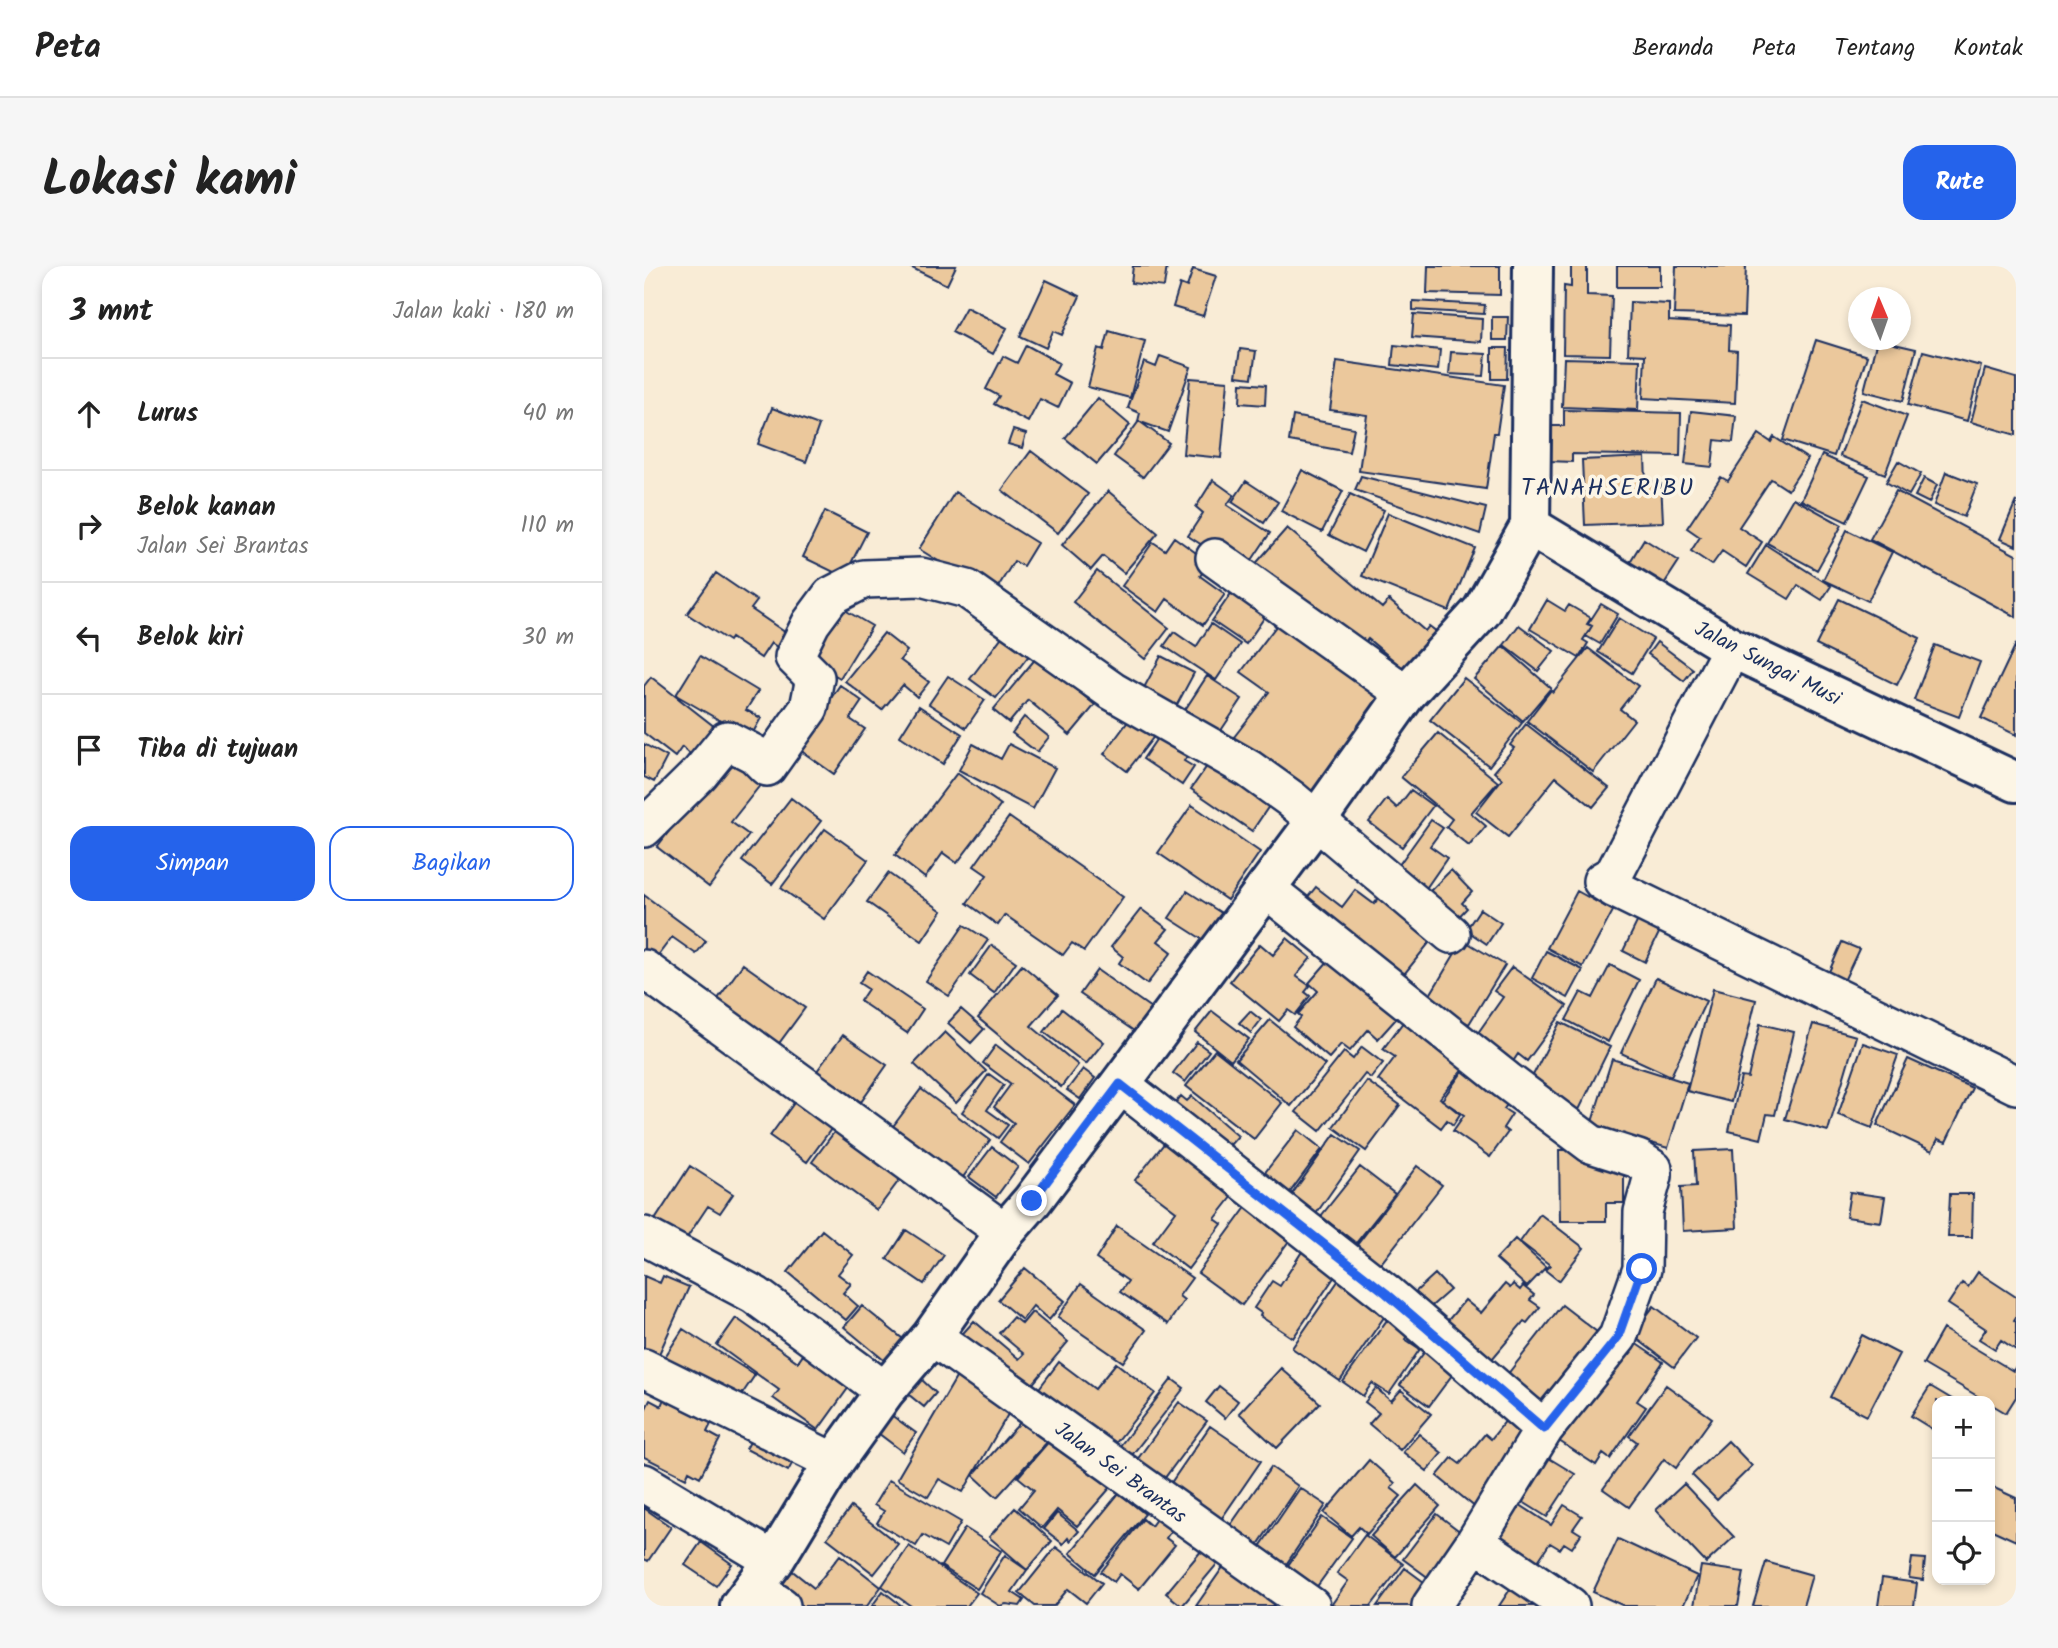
<!DOCTYPE html>
<html lang="id">
<head>
<meta charset="utf-8">
<style>
	:root { --surface:#fff; --page:#f6f6f6; --text:#222; --muted:#767676; --line:#e0e0e0; --accent:#2563eb }
	body { margin:0; font-family:Kalam,sans-serif; background:var(--page); color:var(--text) }
	.controls { position:absolute; right:21px; bottom:21px; display:grid; overflow:hidden; border-radius:14px; box-shadow:0 4px 10px #0003 }
	.controls button { width:63px; height:63px; display:grid; place-items:center; padding:0; border:0; border-bottom:2px solid var(--line); background:var(--surface); color:var(--text); font:35px sans-serif }
	.compass { position:absolute; left:1204px; top:21px; width:63px; height:63px; border-radius:50%; background:var(--surface); box-shadow:0 4px 10px #0003; rotate:358deg }
	.stop { position:absolute; width:21px; height:21px; margin:-16px; border:5px solid #2563eb; border-radius:50%; background:#fff }
	.stop.end { background:#2563eb; border-color:#fff; box-shadow:0 2px 7px #0008 }
	.list { margin:0; padding:0; list-style:none }
	h2 { display:flex; justify-content:space-between; align-items:center; height:91px; margin:0; padding:0 28px; font-size:30px }
	h2 small { font-size:23px; font-weight:400; color:var(--muted) }
	.list li { display:grid; grid-template-columns:46px 1fr auto; gap:21px; align-items:center; box-sizing:border-box; height:112px; padding:0 28px; border-top:2px solid var(--line) }
	.list b { display:block; font-size:26px; white-space:nowrap }
	.list p { margin:0; font-size:23px; white-space:nowrap; color:var(--muted) }
	.list em { font-size:23px; font-style:normal; color:var(--muted) }
	.actions { display:flex; gap:14px; padding:21px 28px }
	.actions a { flex:1; padding:16px 0; border:2px solid var(--accent); border-radius:21px; text-align:center; font-size:24px; color:var(--accent) }
	.actions .main { background:var(--accent); color:#fff }
	.icon { flex:none; width:38px; height:38px; fill:none; stroke:currentColor; stroke-width:2; stroke-linecap:round; stroke-linejoin:round }
	.map { position:relative; flex:none; width:1372px; height:1340px; overflow:hidden; border-radius:21px }
	header { display:flex; align-items:center; gap:42px; box-sizing:border-box; height:98px; padding:0 35px; background:var(--surface); border-bottom:2px solid var(--line) }
	header strong { font-size:33px }
	nav { display:flex; gap:38px; margin-inline-start:auto; font-size:24px }
	.intro { display:flex; align-items:center; justify-content:space-between; box-sizing:border-box; height:168px; padding:0 42px }
	h1 { margin:0; font-size:49px }
	.button { padding:18px 32px; border-radius:21px; background:var(--accent); color:#fff; font-size:24px; font-weight:700 }
	main { display:flex; gap:42px; padding:0 42px }
	aside { flex:1; background:var(--surface); border-radius:21px; box-shadow:0 4px 10px #0003 }
	.map>svg:first-child { display:block }
	.building { fill:#ebc89c; stroke:#1b2f5e; stroke-width:2 }
	.lines { fill:none; stroke-linecap:round; stroke-linejoin:round }
	.street-casing { stroke:#1b2f5e; stroke-width:42 }
	.secondary-casing { stroke:#1b2f5e; stroke-width:44 }
	.primary-casing { stroke:#1b2f5e; stroke-width:44 }
	.street { stroke:#fcf5e5; stroke-width:37 }
	.secondary { stroke:#fcf5e5; stroke-width:38 }
	.primary { stroke:#fcf5e5; stroke-width:38 }
	.route { stroke:#2563eb; stroke-width:9 }
	.labels { text-anchor:middle; stroke-width:7; stroke-linejoin:round; paint-order:stroke }
	.street-label { font-size:21px; fill:#1b2f5e; stroke:#fcf5e5 }
	.quarter-label { font-size:24px; letter-spacing:2px; fill:#1b2f5e; stroke:#fcf5e5 }
</style>
</head>
<body>
<header>
<strong>Peta</strong>
<nav><a>Beranda</a><a>Peta</a><a>Tentang</a><a>Kontak</a></nav>
</header>
<div class="intro"><h1>Lokasi kami</h1><a class="button">Rute</a></div>
<main>
<aside>
<h2>3 mnt<small>Jalan kaki · 180 m</small></h2>
<ul class="list">
<li><svg class="icon" aria-label="ahead" viewBox="0 0 24 24"><path d="M12 20V5M6 11l6-6 6 6"/></svg><div><b>Lurus</b></div><em>40 m</em></li>
<li><svg class="icon" aria-label="right" viewBox="0 0 24 24"><path d="M7 20v-9h11M14 6l5 5-5 5"/></svg><div><b>Belok kanan</b><p>Jalan Sei Brantas</p></div><em>110 m</em></li>
<li><svg class="icon" aria-label="left" viewBox="0 0 24 24"><path d="M17 20v-9H6M10 6l-5 5 5 5"/></svg><div><b>Belok kiri</b></div><em>30 m</em></li>
<li><svg class="icon" aria-label="arrive" viewBox="0 0 24 24"><path d="M6 21V4h12l-3 4 3 4H6"/></svg><div><b>Tiba di tujuan</b></div></li>
</ul>
<div class="actions"><a class="main">Simpan</a><a>Bagikan</a></div>
</aside>
<div class="map">
<svg width="1372" height="1340" viewBox="0 0 1372 1340">
	<rect width="100%" height="100%" fill="#f9ecd6"/>
	<filter id="ink" filterUnits="userSpaceOnUse"><feTurbulence type="fractalNoise" baseFrequency=".0143" numOctaves="2"/><feDisplacementMap in="SourceGraphic" scale="14" xChannelSelector="R" yChannelSelector="G"/><feConvolveMatrix kernelMatrix="1 2 1 2 8 2 1 2 1" color-interpolation-filters="sRGB"/></filter>
	<g filter="url(#ink)">
		<path class="building" d="M264,0H312L303,19Z
			M489,0H523L520,21L487,17Z
			M784,0H856V29L783,27Z
			M927,0H943V29L968,30L966,89L919,88L920,20L927,21Z
			M973,0H1016V21H973Z
			M1032,0H1102L1100,50L1030,48Z
			M549,3L572,10L559,50L529,41L536,18L543,21Z
			M402,14L436,30L418,69L409,65L402,82L376,70Z
			M769,35L841,39L840,48L769,44Z
			M986,36L1025,38V55L1086,59L1085,84L1093,85L1091,137L999,132L1001,89L984,88Z
			M322,41L363,62L349,88L308,66Z
			M770,48L838,53L837,76L768,71Z
			M848,51H864L863,74H848Z
			M465,65L501,75L486,132L444,121L454,82L460,84Z
			M1172,74L1223,90L1190,190L1139,174Z
			M1233,74L1272,83L1259,135L1220,125Z
			M382,79L415,97L409,108L426,117L414,142L396,133L384,156L350,138L355,130L342,123L359,90L373,97Z
			M750,79L796,84L794,104L748,99Z
			M848,82H864L863,113H848Z
			M596,83L612,85L608,112L592,110Z
			M1279,85L1337,100L1323,155L1264,139Z
			M807,86L842,88L840,110L805,108Z
			M516,90L547,101L524,166L494,155L496,147L484,142L500,96L512,101Z
			M920,92L996,94L994,144L918,141Z
			M693,95L860,119L853,167H850L842,223L715,205L723,149L686,144Z
			M1341,103L1372,112V169L1327,156Z
			M546,112L584,115L577,192L539,188Z
			M597,117L622,119L621,139L596,137Z
			M454,132L486,159L453,198L421,172Z
			M1218,133L1263,150L1241,208L1196,190Z
			M128,142L175,159L162,196L114,178Z
			M920,144L1037,147L1036,190L928,188V196L905,195L906,160H920Z
			M1047,145L1092,150L1089,176L1071,174L1068,201L1041,198Z
			M649,150L710,162L705,186L645,175Z
			M495,155L525,177L499,211L470,190Z
			M369,164L382,168L378,182L364,178Z
			M1115,168L1127,176L1130,171L1164,193L1144,224L1127,213L1095,261L1118,276L1102,301L1078,285L1068,299L1047,285L1056,271L1043,262L1077,211L1084,215Z
			M387,185L444,228L414,267L358,224Z
			M1178,189L1225,210L1203,256L1157,234Z
			M1001,191L1002,216L1017,215L1019,256L941,259L938,194Z
			M1254,195L1277,208L1265,229L1242,216Z
			M658,204L699,225L678,266L637,245Z
			M1302,206L1333,218L1320,251L1290,239Z
			M717,210L842,242L836,268L711,224Z
			M1280,212L1293,219L1285,237L1271,230Z
			M569,214L590,229L583,239L626,267L600,306L544,270L559,247L552,241Z
			M602,215L634,236L620,257L588,236Z
			M464,225L514,267L480,307L459,290L447,304L418,279Z
			M1252,225L1372,289V351L1226,273Z
			M311,226L393,277L379,300L370,295L349,329L275,283Z
			M706,228L740,244L719,286L685,269Z
			M1149,232L1198,259L1173,304L1123,277Z
			M1372,235V280L1356,273Z
			M181,245L223,266L200,311L159,291Z
			M744,247L831,282L805,345L718,310Z
			M643,262L738,342L745,334L781,365L785,360L793,366L760,403L724,373L710,389L608,302Z
			M1203,264L1248,286L1224,335L1179,314Z
			M530,271L566,297L556,310L581,328L559,359L523,333L514,346L478,320L509,276L521,284Z
			M1000,273L1035,295L1018,321L984,299Z
			M1122,279L1187,320L1178,334L1154,319L1145,333L1104,308Z
			M453,305L525,362L501,393L429,336Z
			M72,307L113,335L107,343L148,371L139,385L127,377L117,392L87,372L85,375L43,348Z
			M595,316L629,339L602,378L568,355Z
			M1195,333L1276,372L1253,419L1172,379Z
			M903,334L921,345L925,339L947,352L943,358L948,360L939,374L944,377L935,392L886,363Z
			M957,338L974,348L956,378L942,370L948,360L944,358Z
			M194,340L228,360L196,412L162,392Z
			M975,352L1009,373L988,407L954,386Z
			M636,355L743,435L663,540L583,480L625,426L597,406Z
			M567,358L596,378L572,414L520,380L530,366L552,381Z
			M875,359L910,385L894,405L860,379Z
			M240,367L263,385L256,394L285,416L273,431L259,419L238,444L201,415Z
			M360,368L386,388L352,432L326,413Z
			M1013,376L1049,403L1040,415L1004,388Z
			M1372,378V469L1337,452Z
			M1291,379L1336,396L1315,451L1270,434Z
			M859,380L907,422L879,455L830,413Z
			M944,382L994,420L976,443L990,454L949,506L883,455L907,424L909,426Z
			M56,390L114,425L102,444L117,452L106,472L32,429Z
			M517,390L550,407L528,448L495,431Z
			M393,391L451,439L426,469L384,434L365,457L349,444Z
			M304,410L341,434L322,462L285,438Z
			M563,410L598,433L570,475L535,453Z
			M7,411L76,465L53,494L38,481L31,491L0,467V420Z
			M820,412L878,457L845,500L786,454Z
			M196,419L218,435L206,453L221,463L190,508L153,482Z
			M275,440L318,468L299,498L256,470Z
			M491,446L515,464L483,505L460,488Z
			M380,451L405,471L393,486L368,467Z
			M882,458L965,522L949,541L912,511L864,571L832,546L858,513L850,506L870,482L866,479Z
			M520,462L549,481L540,495L550,501L538,519L499,493Z
			M794,467L854,516L827,547L842,560L825,580L802,561L808,553L757,511Z
			M0,478L23,491L10,516L0,511Z
			M329,478L357,493L365,478L411,502L389,543L315,504Z
			M90,481L125,508L87,556L105,569L65,621L13,581Z
			M566,496L627,537L608,565L547,523Z
			M313,507L357,539L313,597L299,587L281,612L251,589Z
			M767,524L789,540L758,581L725,556L743,533L753,542Z
			M147,532L177,555L128,618L98,595Z
			M548,539L616,586L583,634L514,587Z
			M365,551L479,631L440,685L428,677L419,689L361,649L354,659L323,637L343,609L330,600Z
			M787,554L799,562L786,580L803,592L776,631L747,610Z
			M181,563L224,594L180,653L137,622Z
			M807,604L828,626L818,637L823,642L808,658L775,636Z
			M244,607L298,645L278,675L223,636Z
			M672,621L698,641L711,624L730,638L741,624L794,666L753,717L656,641Z
			M543,625L579,648L561,675L525,652Z
			M933,625L969,645L939,701L903,682Z
			M0,629L62,675L52,688L28,671L9,696L0,689Z
			M497,643L524,663L514,675L528,686L503,718L475,697L479,691L467,681Z
			M836,643L857,657L843,678L822,664Z
			M995,652L1017,663L1001,696L979,685Z
			M320,659L344,674L305,730L282,715Z
			M643,672L667,692L652,710L666,720L661,726L666,730L651,749L644,744L635,755L586,715L616,678L629,689Z
			M819,674L861,699L825,758L783,734Z
			M1198,676L1215,683L1200,715L1184,708Z
			M348,679L372,696L350,727L326,709Z
			M902,685L939,704L924,732L888,712Z
			M692,686L760,744L734,773L724,764L706,785L697,778L685,792L649,761L657,751L654,748L674,725L665,717Z
			M99,698L161,742L133,780L71,737Z
			M378,699L414,729L387,760L434,799L417,821L334,752Z
			M966,699L995,714L964,776L922,754L937,726L949,732Z
			M868,701L923,740L883,795L874,788L866,800L829,774L859,731L850,725Z
			M453,704L507,742L490,765L436,728Z
			M223,705L279,743L263,767L216,735L224,723L215,717Z
			M1012,712L1062,735L1027,810L977,787Z
			M1069,723L1112,734L1087,836L1043,825Z
			M317,743L340,763L327,777L304,757Z
			M418,743L460,776L442,798L400,766Z
			M568,745L605,773L587,795L551,766Z
			M606,745L617,754L607,767L595,757Z
			M766,747L827,793L796,832L816,848L809,859L803,854L797,862L734,814L751,791L739,783Z
			M626,754L681,799L647,840L592,794Z
			M916,756L966,781L933,848L882,823Z
			M1116,758L1150,766L1131,849L1123,848L1117,873L1085,865L1097,811L1104,812Z
			M1169,758L1212,770L1184,865L1141,853Z
			M301,766L342,805L312,837L270,798Z
			M199,769L243,799L217,836L173,805Z
			M553,776L565,785L541,816L529,807Z
			M1219,777L1254,789L1228,862L1194,849Z
			M352,779L431,839L385,898L356,876L370,857L350,841L367,818L339,797Z
			M718,781L739,797L727,812L721,808L676,865L652,846L700,786L709,793Z
			M571,784L638,837L610,873L542,820Z
			M968,793L1044,817L1024,882L947,859Z
			M1264,793L1328,822L1302,876L1294,873L1288,885L1233,859Z
			M824,798L869,830L860,843L868,848L859,862L864,866L846,891L809,865L820,849L798,834Z
			M439,803L451,812L436,833L423,824Z
			M345,808L360,819L343,844L364,859L354,872L318,846Z
			M723,815L756,839L722,885L689,861Z
			M277,823L346,874L314,918L244,867Z
			M158,826L195,852L163,896L126,870Z
			M537,830L543,835L548,830L594,870L577,889L528,841Z
			M197,857L262,905L233,944L168,896Z
			M654,864L678,883L638,937L612,918Z
			M691,868L716,885L667,955L641,938Z
			M523,874L592,926L571,953L578,958L544,1003L509,976L532,945L491,914Z
			M348,881L374,901L352,931L325,911Z
			M1089,883L1093,962L1039,965L1037,921L1052,920L1050,885Z
			M915,884H963L980,901V937H962V955H916Z
			M46,900L89,928L76,947L64,940L42,973L11,954Z
			M773,900L798,919L731,1005L707,987Z
			M716,901L751,928L712,977L677,950Z
			M1206,926L1241,931L1237,956L1202,951Z
			M1306,928H1329L1328,971H1304Z
			M603,940L653,964L598,1039L554,1007Z
			M896,948L940,982L915,1015L901,1004L906,999L876,976Z
			M473,960L548,1012L535,1030L540,1034L524,1058L476,1026L484,1015L452,993Z
			M178,964L209,989L194,1008L207,1018L199,1027L214,1040L202,1054L144,1006Z
			M262,964L300,989L280,1018L243,993Z
			M871,973L902,1001L883,1021L852,993Z
			M659,984L693,1007L649,1072L616,1050L617,1047L610,1042L628,1015L636,1020Z
			M381,1002L421,1035L405,1054L389,1040L378,1054L354,1034Z
			M1334,1006L1372,1031V1051L1370,1054L1372,1056V1084L1357,1074L1351,1083L1335,1073L1342,1063L1304,1038L1318,1017L1324,1021Z
			M699,1008L747,1041L696,1115L648,1082Z
			M791,1008L806,1024L782,1045L768,1029Z
			M0,1010L16,1017L19,1010L45,1021L11,1097L0,1092Z
			M437,1018L502,1064L479,1096L414,1051Z
			M861,1018L866,1022L869,1018L876,1024L879,1020L890,1029L886,1034L896,1041L883,1057L880,1055L843,1099L801,1058L821,1034L837,1047Z
			M918,1039L962,1073L940,1101L930,1094L898,1135L863,1109Z
			M218,1040L259,1073L241,1095L200,1061Z
			M1010,1040L1052,1072L1030,1101L988,1069Z
			M388,1046L424,1076L382,1126L312,1075L330,1055L375,1093L380,1088L355,1067L369,1051L378,1058Z
			M92,1052L154,1096L164,1082L210,1114L174,1164L129,1132L135,1124L73,1079Z
			M743,1054L764,1069L761,1073L776,1083L745,1128L728,1117L719,1130L699,1116Z
			M39,1063L111,1109L88,1143L17,1097Z
			M1299,1063L1369,1105L1372,1100V1131L1362,1147L1279,1098Z
			M1218,1069L1255,1088L1223,1150L1186,1131Z
			M991,1077L1019,1096L993,1135L1002,1141L966,1193L959,1188L952,1199L912,1173L970,1085L981,1092Z
			M785,1080L814,1101L785,1140L756,1119Z
			M415,1096L451,1123L472,1097L511,1127L464,1187L390,1129Z
			M637,1102L676,1137L633,1182L595,1147Z
			M316,1105L367,1143L319,1226L295,1213L284,1231L253,1213Z
			M277,1113L292,1127L280,1141L264,1128Z
			M528,1113L540,1122L484,1194L472,1185Z
			M1022,1119L1068,1152L1032,1202L1020,1193L985,1241L959,1223L993,1176L985,1170Z
			M575,1120L594,1135L581,1152L562,1136Z
			M1286,1120L1311,1135H1293V1166L1267,1150Z
			M732,1122L747,1135L757,1124L787,1148L756,1184L725,1158L735,1147L721,1136Z
			M21,1130L69,1154L63,1166L76,1173L56,1211L45,1205L42,1212L0,1191V1146L6,1134L17,1140Z
			M535,1136L563,1155L517,1217L490,1198Z
			M243,1146L272,1167L259,1186L230,1164Z
			M380,1152L405,1174L353,1231L329,1209Z
			M863,1153L887,1172L838,1247L793,1210L808,1192L816,1198L841,1168L847,1173Z
			M566,1160L617,1195L571,1262L520,1227Z
			M112,1165L154,1187L144,1205L102,1183Z
			M775,1168L798,1187L783,1205L759,1186Z
			M407,1173L466,1222L433,1260L413,1244L398,1262L375,1242L390,1224L374,1211Z
			M1084,1175L1108,1200L1073,1234L1048,1209Z
			M898,1188L931,1208L903,1251L871,1231Z
			M725,1194L751,1217L747,1222L757,1230L723,1268L715,1261L707,1270L680,1247Z
			M627,1201L654,1220L609,1286L581,1267Z
			M245,1214L317,1256L302,1282L279,1269L272,1280L233,1257L240,1245L230,1239Z
			M1040,1218L1090,1271L1062,1297L1012,1244Z
			M773,1219L796,1240L751,1291L727,1270Z
			M1346,1220L1372,1232V1275L1346,1263Z
			M656,1222L682,1239L637,1306L611,1288Z
			M475,1227L501,1248L451,1308L426,1287Z
			M870,1235L907,1259L920,1239L938,1250L929,1263L937,1268L928,1282L920,1277L916,1283L906,1277L886,1307L842,1279Z
			M207,1241L254,1278L230,1308L183,1272Z
			M0,1242L27,1261L4,1295L0,1293Z
			M371,1242L408,1275L383,1304L345,1271Z
			M413,1247L435,1265L426,1275L424,1272L419,1278L400,1263Z
			M793,1248L822,1270L789,1315L759,1293Z
			M515,1249L530,1261L522,1272L531,1279L495,1323L476,1308L470,1316L457,1306L499,1253L507,1260Z
			M678,1251L708,1272L669,1326L640,1305Z
			M321,1262L357,1285L333,1323L297,1300Z
			M721,1269L759,1298L727,1340H691L688,1338L704,1315L693,1307Z
			M974,1273L1053,1310L1039,1340H980L949,1326Z
			M57,1276L88,1298L72,1320L41,1299Z
			M265,1280L333,1327L323,1340H267L238,1320Z
			M412,1281L458,1317L442,1337L424,1323L410,1340H391L375,1327Z
			M558,1284L574,1297L538,1340L522,1327Z
			M196,1289L237,1321L223,1340H154L131,1322L146,1303L170,1322Z
			M361,1289L383,1304L368,1326L380,1334L376,1340L362,1338L356,1340L336,1327Z
			M1268,1292L1281,1293L1279,1314L1265,1312Z
			M1122,1296L1168,1309L1159,1340H1109Z
			M582,1297L645,1340H552Z
			M1057,1300L1100,1306L1094,1340H1050Z
			M761,1302L792,1325L780,1340H733Z
			M1238,1312L1273,1317L1270,1340H1234Z
			M871,1316L907,1340H855Z
			M239,1325L258,1340H228Z"/>
		<g class="lines">
			<defs>
				<path id="street" d="M571,292L762,428
					M1088,382L970,608L958,615L971,623L1372,819
					M0,562L56,507L83,474L110,488L123,501L165,442L171,412L150,391L167,357L187,330L220,313L277,311L323,323L468,425L605,503L647,533L807,668
					M621,622L862,814L947,878L994,893L1009,903V910L999,946L998,1003L974,1071L900,1163L831,1276L787,1340
					M0,703L361,966
					M476,818L742,1027L900,1163
					M0,970L111,1029L241,1125
					M288,1070L667,1340
					M0,1102L190,1196
					M0,1217L130,1295
					M831,1276L926,1340
					M109,1322L137,1340"/>
				<path id="secondary" d="M886,260L1088,382L1372,516"/>
				<path id="primary" d="M96,1340L130,1295L190,1196L241,1125L288,1070L361,966L388,935L476,818L672,555L762,428L838,345L886,260L889,0"/>
			</defs>
			<use href="#street" class="street-casing"/>
			<use href="#secondary" class="secondary-casing"/>
			<use href="#primary" class="primary-casing"/>
			<use href="#street" class="street"/>
			<use href="#secondary" class="secondary"/>
			<use href="#primary" class="primary"/>
		</g>
	</g>
	<g class="lines" filter="url(#ink)">
		<path class="route" d="M388,935L476,818L742,1027L900,1163L974,1071L998,1003"/>
	</g>
	<g class="labels">
		<g class="street-label">
			<text transform="translate(1124 397) rotate(27)" y="7">Jalan Sungai Musi</text>
			<text transform="translate(477 1206) rotate(36)" y="7">Jalan Sei Brantas</text>
		</g>
		<g class="quarter-label">
			<text x="964" y="229">TANAHSERIBU</text>
		</g>
	</g>
</svg>
<div class="controls">
<button>+</button>
<button>−</button>
<button><svg class="icon" aria-label="locate" viewBox="0 0 24 24"><circle cx="12" cy="12" r="6"/><path d="M12 2v4M12 18v4M2 12h4M18 12h4"/></svg></button>
</div>
<svg class="compass" viewBox="-18 -18 36 36"><path d="M0-13l5 13h-10z" fill="#e53935"/><path d="M0 13l5-13h-10z" fill="#767676"/></svg>
<div class="stop" style="left:998px;top:1003px"></div>
<div class="stop end" style="left:388px;top:935px"></div>
</div>
</main>
</body>
</html>
